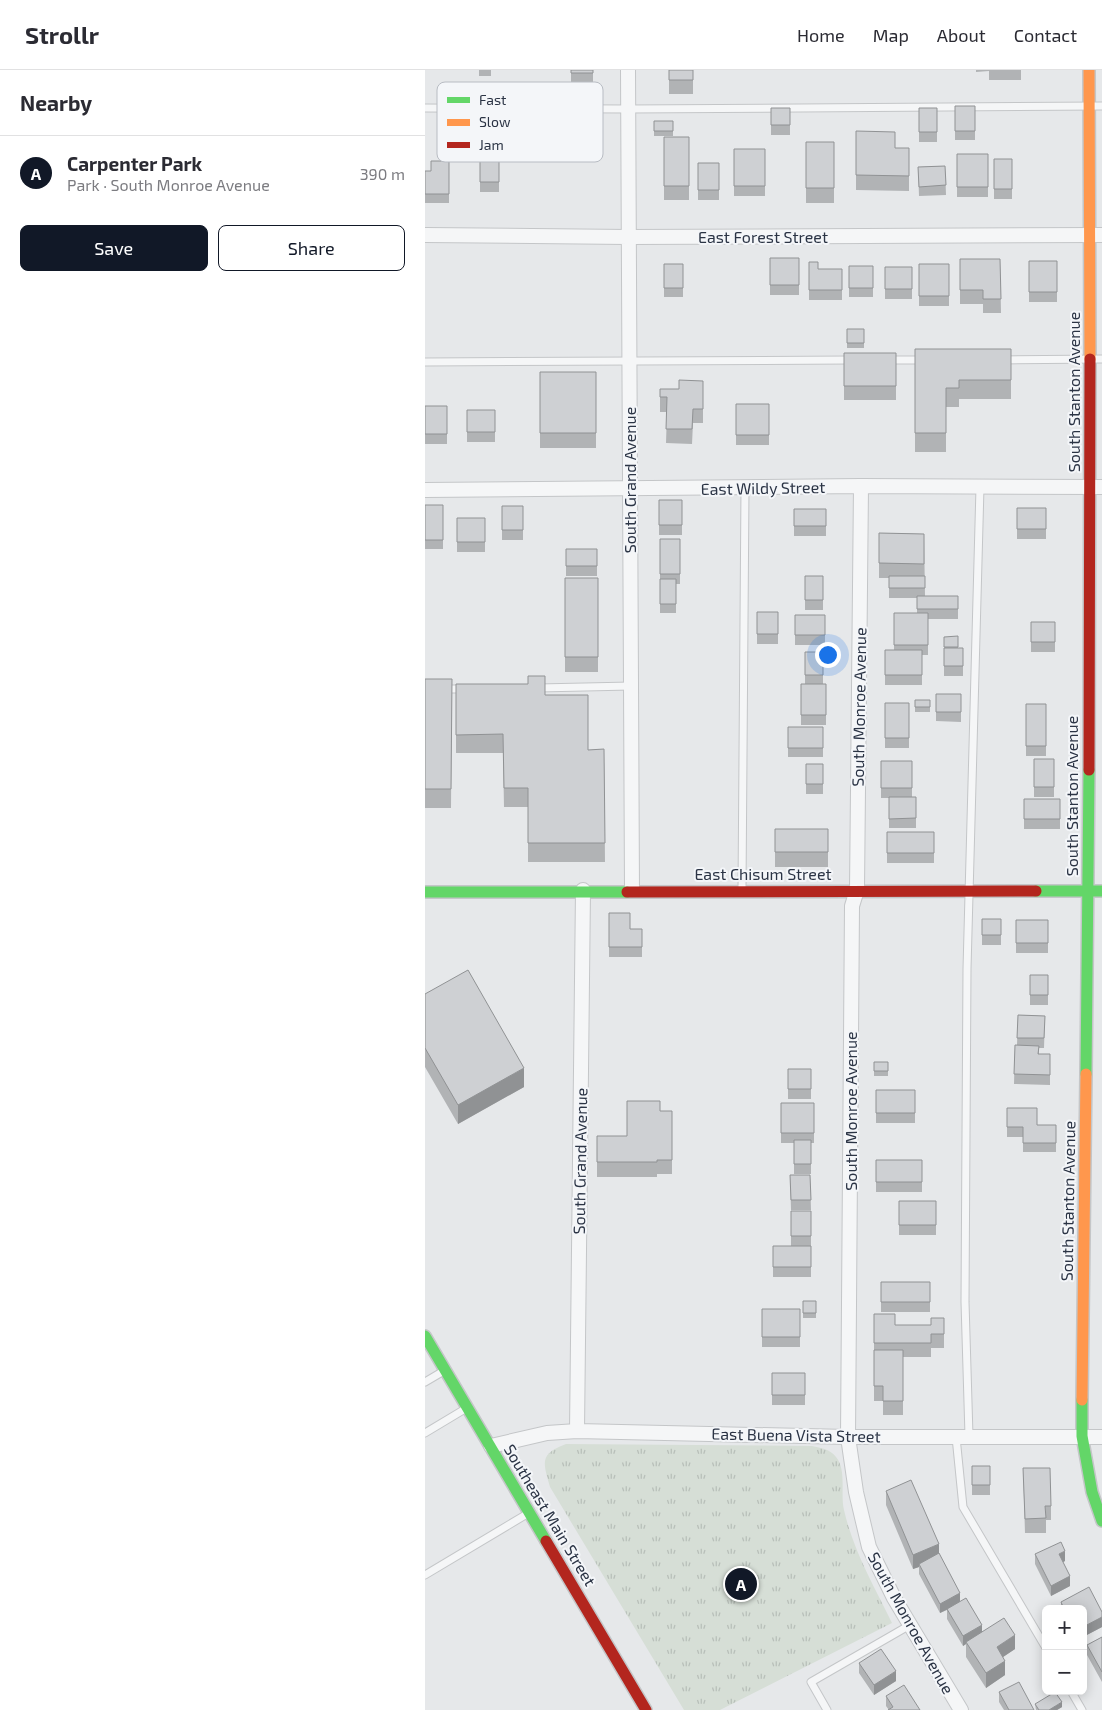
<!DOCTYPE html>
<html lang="en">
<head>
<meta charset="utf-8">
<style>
	:root { --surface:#fff; --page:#f7f7f7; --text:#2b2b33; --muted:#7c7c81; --line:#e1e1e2; --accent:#111827 }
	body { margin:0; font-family:"Exo 2",sans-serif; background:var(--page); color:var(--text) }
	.controls { position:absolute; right:15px; bottom:15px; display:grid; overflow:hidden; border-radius:8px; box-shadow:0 2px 12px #0003 }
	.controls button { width:45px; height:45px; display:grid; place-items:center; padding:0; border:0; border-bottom:1px solid var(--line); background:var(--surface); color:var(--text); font:25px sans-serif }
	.you { position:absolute; left:402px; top:584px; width:18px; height:18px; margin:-12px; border:4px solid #fff; border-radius:50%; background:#1a73e8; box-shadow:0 0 0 8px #1a73e833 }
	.badge { display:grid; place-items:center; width:32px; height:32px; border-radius:50%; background:var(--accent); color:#fff; font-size:16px; font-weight:700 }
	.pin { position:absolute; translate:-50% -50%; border:2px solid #fff; box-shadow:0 1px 5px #0006 }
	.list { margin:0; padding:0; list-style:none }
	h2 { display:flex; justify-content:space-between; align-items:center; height:65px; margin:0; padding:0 20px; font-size:21px }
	h2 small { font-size:16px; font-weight:400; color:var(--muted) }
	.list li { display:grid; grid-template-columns:32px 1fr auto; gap:15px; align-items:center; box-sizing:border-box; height:75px; padding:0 20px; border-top:1px solid var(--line) }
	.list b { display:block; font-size:19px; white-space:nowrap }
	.list p { margin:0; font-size:16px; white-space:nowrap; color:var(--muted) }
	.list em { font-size:16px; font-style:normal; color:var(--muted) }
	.actions { display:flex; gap:10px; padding:15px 20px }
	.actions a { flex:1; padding:11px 0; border:1px solid var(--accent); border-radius:8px; text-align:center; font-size:18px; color:var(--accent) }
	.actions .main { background:var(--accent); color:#fff }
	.map { position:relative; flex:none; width:677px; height:1640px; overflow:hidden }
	header { display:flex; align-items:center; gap:30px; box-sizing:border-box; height:70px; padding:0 25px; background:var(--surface); border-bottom:1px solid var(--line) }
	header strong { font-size:24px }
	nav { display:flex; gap:28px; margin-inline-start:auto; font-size:18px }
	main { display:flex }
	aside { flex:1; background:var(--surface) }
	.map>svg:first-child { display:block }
	.park { fill:url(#park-tufts) }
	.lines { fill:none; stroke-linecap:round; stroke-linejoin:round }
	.lane-casing { stroke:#c4c6c8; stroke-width:9 }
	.street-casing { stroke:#c4c6c8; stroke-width:16 }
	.fast-casing { stroke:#c4c6c8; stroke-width:14 }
	.slow-casing { stroke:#c4c6c8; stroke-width:14 }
	.jam-casing { stroke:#c4c6c8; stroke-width:14 }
	.lane { stroke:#f5f6f7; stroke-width:7 }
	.street { stroke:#f5f6f7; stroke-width:14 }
	.fast { stroke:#63d668; stroke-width:11 }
	.slow { stroke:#ff974d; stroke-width:11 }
	.jam { stroke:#b3261e; stroke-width:11 }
	.wall { fill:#b1b3b5 }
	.shaded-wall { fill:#909294 }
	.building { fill:#ced0d3; stroke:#909294 }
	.labels { text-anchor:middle; stroke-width:4; stroke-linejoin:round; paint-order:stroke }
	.street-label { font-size:16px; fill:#2b3445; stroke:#f4f6f9 }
	.key { fill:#f4f6f9; stroke:#b8bcc3; stroke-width:1 }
	.key-label { font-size:14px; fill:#2b3445 }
</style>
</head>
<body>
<header>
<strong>Strollr</strong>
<nav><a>Home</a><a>Map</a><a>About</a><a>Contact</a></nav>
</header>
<main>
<aside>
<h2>Nearby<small></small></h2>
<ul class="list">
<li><span class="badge">A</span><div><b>Carpenter Park</b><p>Park · South Monroe Avenue</p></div><em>390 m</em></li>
</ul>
<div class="actions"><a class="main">Save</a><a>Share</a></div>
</aside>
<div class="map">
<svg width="677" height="1640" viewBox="0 0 677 1640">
	<defs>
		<pattern id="park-tufts" width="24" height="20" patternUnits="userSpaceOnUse" patternTransform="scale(1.25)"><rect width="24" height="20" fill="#d6ded6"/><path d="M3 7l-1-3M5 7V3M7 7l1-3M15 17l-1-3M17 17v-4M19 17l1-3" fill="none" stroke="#b8bfb9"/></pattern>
	</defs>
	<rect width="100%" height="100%" fill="#e6e8ea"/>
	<path class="park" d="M141,1374L387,1376C396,1378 405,1379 411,1387C422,1400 415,1424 419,1440C428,1480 449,1516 467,1553L295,1640H259L125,1417C118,1392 114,1384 141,1374Z"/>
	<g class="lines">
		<defs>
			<path id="lane" d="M0,38L203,39L677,36
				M462,290H499
				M577,290L677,289
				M0,292L427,290
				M113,618L206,616
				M0,619H40
				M317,820L320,418
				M0,1312L17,1302
				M0,1363L40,1339
				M544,1366L540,1232L542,899L555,417
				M531,1367L538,1437L621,1578
				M0,1505L102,1444
				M646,1621L657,1640
				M402,1640L386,1612L485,1555"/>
			<path id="street" d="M203,0L207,820
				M0,165L203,167L677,165
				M436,416L432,820L427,836L423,1367L431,1422L444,1477L469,1528L536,1640
				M0,420L436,416L677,417
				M152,1361L158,820
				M66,1376L122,1363L152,1361L423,1367H677"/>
			<path id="fast" d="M611,821H677
				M0,822H202
				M661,1004L664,700
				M0,1266L121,1471
				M657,1330V1366L667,1422L677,1451"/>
			<path id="slow" d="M664,0L665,289
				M657,1330L661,1004"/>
			<path id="jam" d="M664,700L665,289
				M202,822L611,821
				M121,1471L221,1640"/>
		</defs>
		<use href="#lane" class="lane-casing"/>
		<use href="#street" class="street-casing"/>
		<use href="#fast" class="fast-casing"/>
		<use href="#slow" class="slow-casing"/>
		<use href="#jam" class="jam-casing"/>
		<use href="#lane" class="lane"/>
		<use href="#street" class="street"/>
		<use href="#fast" class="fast"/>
		<use href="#slow" class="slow"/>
		<use href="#jam" class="jam"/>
	</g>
	<path class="wall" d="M54,0H66V6H54Z
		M146,0H168V13H146Z
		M244,0H268V24H244Z
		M551,0H596V10H564V1L551,2Z
		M530,36H550V70H530Z
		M346,38H365V65H346Z
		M494,38H512V72H494Z
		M146,41H173V76H146Z
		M229,51H248V66H229Z
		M431,61L470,78H484V121L431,120Z
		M239,67H264V130H239Z
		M381,72H409V133H381Z
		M309,79H340V126H309Z
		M55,81H74V122H55Z
		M532,84H563V127H532Z
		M569,89H587V129H569Z
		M24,91V133H0V101H6Z
		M273,93H294V130H273Z
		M520,96L521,125L494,126L493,97Z
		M345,188H374V225H345Z
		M535,189H575L576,243H558V234H535Z
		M604,191H632V232H604Z
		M384,192L393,199H417V230H384Z
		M239,194H258V227H239Z
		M494,194H524V236H494Z
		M424,196H448V227H424Z
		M460,197H487V229H460Z
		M422,259H439V278H422Z
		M490,279H586V329H534V337H521V382H490Z
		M419,283H471V330H419Z
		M115,302H171V378H115Z
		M278,311V353H268L267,374L241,373L242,342H235V319H254Z
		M311,334H344V375H311Z
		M0,336H22V374H0Z
		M42,340H70V372H42Z
		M234,430H257V465H234Z
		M0,435H18V479H0Z
		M77,436H98V470H77Z
		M592,438H621V469H592Z
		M369,439H401V466H369Z
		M32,448H60V482H32Z
		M454,463L499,464L500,526H533V549H503V585H497V615H460V580H469V543H492V528H464V508H454Z
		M235,469H255V514H251V543H235Z
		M141,479H172V506H141Z
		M380,506H398V540H380Z
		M140,508H173V602H140Z
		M332,542H353V574H332Z
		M370,545H400V575H370Z
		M606,552H630V582H606Z
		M533,566V578H538V606H519V578Z
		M380,582H398V614H401V655H376V614H380Z
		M0,609H27L26,738H0Z
		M31,614L120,625L163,680L179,679L180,792H103V737H79L78,683H31Z
		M511,624H536V652L511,651Z
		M490,630H505V642H490Z
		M460,633H484V678H460Z
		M601,634H621V686H601Z
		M363,657H398V687H363Z
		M609,689H629V727H609Z
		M456,691H487V727H491V758H464V728H456Z
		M381,694H398V724H381Z
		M599,729H635V759H599Z
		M350,759H403V797H350Z
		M462,762H509V793H462Z
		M184,843L205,859H217V887H184Z
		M557,849H576V875H557Z
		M591,850H623V883H591Z
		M605,905H623V935H605Z
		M0,924L99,1017L33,1054L0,997Z
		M593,945L620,946L619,978H614V984H625V1015L589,1014L590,975H592Z
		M449,992H463V1006H449Z
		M363,999H386V1029H363Z
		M451,1020H490V1053H451Z
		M356,1033H389V1073H386V1104H369V1073H356Z
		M582,1038L612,1055H631V1082H598V1067H582Z
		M235,1041H247V1104H232V1107H172V1066H202Z
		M451,1090H497V1122H451Z
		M365,1105H385L386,1140H366Z
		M474,1131H511V1165H474Z
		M366,1141H386V1207H348V1176H366Z
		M456,1212H505V1242H456Z
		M378,1231H391V1248H378Z
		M337,1239H375V1277H337Z
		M449,1244L470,1255H506L519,1248V1278H506V1287H478V1345H458V1331H449Z
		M347,1303H380V1335H347Z
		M547,1396H565V1425H547Z
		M598,1398L626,1436V1450H621V1463H600Z
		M461,1421L514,1484L535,1531L557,1562L590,1579L578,1587L580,1605L561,1618L541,1587V1574L538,1576L522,1549V1540L515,1543L494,1504V1497L488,1499L461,1435Z
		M610,1484L640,1491L638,1492L645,1516L626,1526L610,1494Z
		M636,1532L677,1542V1557L658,1567V1539H636Z
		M677,1567V1612L662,1585V1575Z
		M434,1593L471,1611L449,1625L434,1603Z
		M574,1622L609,1640H579L574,1632Z
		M461,1626L495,1640H464L461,1636Z
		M610,1634L637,1637L632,1640H611Z"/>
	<path class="shaded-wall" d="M99,998V1017L33,1054V1035Z
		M514,1474V1489L494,1494V1497L488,1499V1485Z
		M640,1481V1491L634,1494V1484Z
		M645,1506V1516L626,1526V1516Z
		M535,1523V1533L515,1543V1534Z
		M677,1547V1557L658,1567V1557Z
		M557,1555V1565L541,1572V1574L538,1576V1566Z
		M590,1565V1579L572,1591V1577Z
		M580,1591V1605L561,1618V1603Z
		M471,1601V1611L449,1625V1615Z
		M637,1632V1637L632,1640H624Z"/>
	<path class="building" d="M146,0H168V3H146Z
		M244,0H268V10H244Z
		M530,36H550V61H530Z
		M346,38H365V55H346Z
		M494,38H512V62H494Z
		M229,51H248V61H229Z
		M431,61L470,62V78H484V106L431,105Z
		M239,67H264V116H239Z
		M381,72H409V118H381Z
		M309,79H340V116H309Z
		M55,81H74V112H55Z
		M532,84H563V117H532Z
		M569,89H587V119H569Z
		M6,91H24V124H0V101H6Z
		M273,93H294V120H273Z
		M520,96L521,115L494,117L493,97Z
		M345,188H374V215H345Z
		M535,189H575L576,229H558V220H535Z
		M604,191H632V222H604Z
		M384,192H393V199H417V220H384Z
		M239,194H258V218H239Z
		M494,194H524V226H494Z
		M424,196H448V218H424Z
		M460,197H487V219H460Z
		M422,259H439V273H422Z
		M490,279H586V310H534V318H521V363H490Z
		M419,283H471V316H419Z
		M115,302H171V363H115Z
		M254,310L278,311V339H268L267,359H241L242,327H235V319H254Z
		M311,334H344V365H311Z
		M0,336H22V364H0Z
		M42,340H70V362H42Z
		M234,430H257V455H234Z
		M0,435H18V470H0Z
		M77,436H98V460H77Z
		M592,438H621V459H592Z
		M369,439H401V456H369Z
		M32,448H60V472H32Z
		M454,463L499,464V494L454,493Z
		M235,469H255V504H235Z
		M141,479H172V496H141Z
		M380,506H398V530H380Z
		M464,506H500V518H464Z
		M140,508H173V587H140Z
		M235,509H251V534H235Z
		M492,526H533V539H492Z
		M332,542H353V564H332Z
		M469,543H503V575H469Z
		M370,545H400V565H370Z
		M606,552H630V572H606Z
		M533,566V577H519V567Z
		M519,578H538V596H519Z
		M460,580H497V605H460Z
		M380,582H398V605H380Z
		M103,606H120V625H163V680L179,679L180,773H103V718H79L78,664L31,665V614H103Z
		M0,609H27L26,719H0Z
		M376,614H401V645H376Z
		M511,624H536V642H511Z
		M490,630H505V637H490Z
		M460,633H484V668H460Z
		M601,634H621V676H601Z
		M363,657H398V678H363Z
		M609,689H629V717H609Z
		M456,691H487V718H456Z
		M381,694H398V714H381Z
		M464,727H491V748L464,749Z
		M599,729H635V749H599Z
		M350,759H403V782H350Z
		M462,762H509V783H462Z
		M184,843H205V859H217V877H184Z
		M557,849H576V865H557Z
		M591,850H623V873H591Z
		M43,900L99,998L33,1035L0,978V924Z
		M605,905H623V925H605Z
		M593,945L620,946L619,968H592Z
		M590,975L614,976L613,984H625V1005L589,1004Z
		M449,992H463V1001H449Z
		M363,999H386V1019H363Z
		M451,1020H490V1043H451Z
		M202,1031H235V1041H247V1090H232V1092H172V1066H202Z
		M356,1033H389V1063H356Z
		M582,1038H612V1055H631V1073H598V1057H582Z
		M369,1070H386V1094H369Z
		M451,1090H497V1112H451Z
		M365,1105H385L386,1130H366Z
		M474,1131H511V1155H474Z
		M366,1141H386V1166H366Z
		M348,1176H386V1197H348Z
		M456,1212H505V1232H456Z
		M378,1231H391V1243H378Z
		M337,1239H375V1267H337Z
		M449,1244H470V1255H506V1248H519V1264H506V1273H449Z
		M449,1280H478V1331H458V1316H449Z
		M347,1303H380V1325H347Z
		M547,1396H565V1415H547Z
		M598,1398H625L626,1436H620L621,1448L600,1449Z
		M486,1410L514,1474L488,1485L461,1421Z
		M636,1472L640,1481L634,1484L645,1506L626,1516L610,1484Z
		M514,1483L535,1523L515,1534L494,1494Z
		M664,1517L677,1542V1547L658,1557V1539H639L636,1532Z
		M541,1528L557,1555L538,1566L522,1539Z
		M579,1548L590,1565L572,1577L580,1591L561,1603L541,1572Z
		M677,1567V1602L662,1575Z
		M456,1579L471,1601L449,1615L434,1593Z
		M594,1612L609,1640H584L574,1622Z
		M479,1615L495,1640H463L468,1637L461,1626Z
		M630,1622L637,1632L624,1640H614L610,1634Z"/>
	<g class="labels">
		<g class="street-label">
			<text x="338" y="173">East Forest Street</text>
			<text transform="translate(649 322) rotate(-90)" y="6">South Stanton Avenue</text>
			<text transform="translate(205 410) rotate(-90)" y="6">South Grand Avenue</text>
			<text transform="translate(338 418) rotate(-1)" y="6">East Wildy Street</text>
			<text transform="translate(434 637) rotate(-89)" y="6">South Monroe Avenue</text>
			<text transform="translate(647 726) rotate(-90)" y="6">South Stanton Avenue</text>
			<text x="338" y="810">East Chisum Street</text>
			<text transform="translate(426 1041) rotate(-90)" y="6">South Monroe Avenue</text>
			<text transform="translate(155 1091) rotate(-89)" y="6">South Grand Avenue</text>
			<text transform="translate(643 1131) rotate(-89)" y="6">South Stanton Avenue</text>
			<text transform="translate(371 1365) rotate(1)" y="6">East Buena Vista Street</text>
			<text transform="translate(125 1445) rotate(59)" y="6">Southeast Main Street</text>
			<text transform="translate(486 1553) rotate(61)" y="6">South Monroe Avenue</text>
		</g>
	</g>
	<rect x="12" y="12" width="166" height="80" rx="8" class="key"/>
	<rect x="22" y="27" width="23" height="6" fill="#63d668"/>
	<rect x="22" y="49" width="23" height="7" fill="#ff974d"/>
	<rect x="22" y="72" width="23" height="6" fill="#b3261e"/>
	<g class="key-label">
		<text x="54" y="35">Fast</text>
		<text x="54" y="57">Slow</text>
		<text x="54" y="80">Jam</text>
	</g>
</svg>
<div class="controls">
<button>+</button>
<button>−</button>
</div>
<div class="you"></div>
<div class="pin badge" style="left:316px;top:1514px">A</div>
</div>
</main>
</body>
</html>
